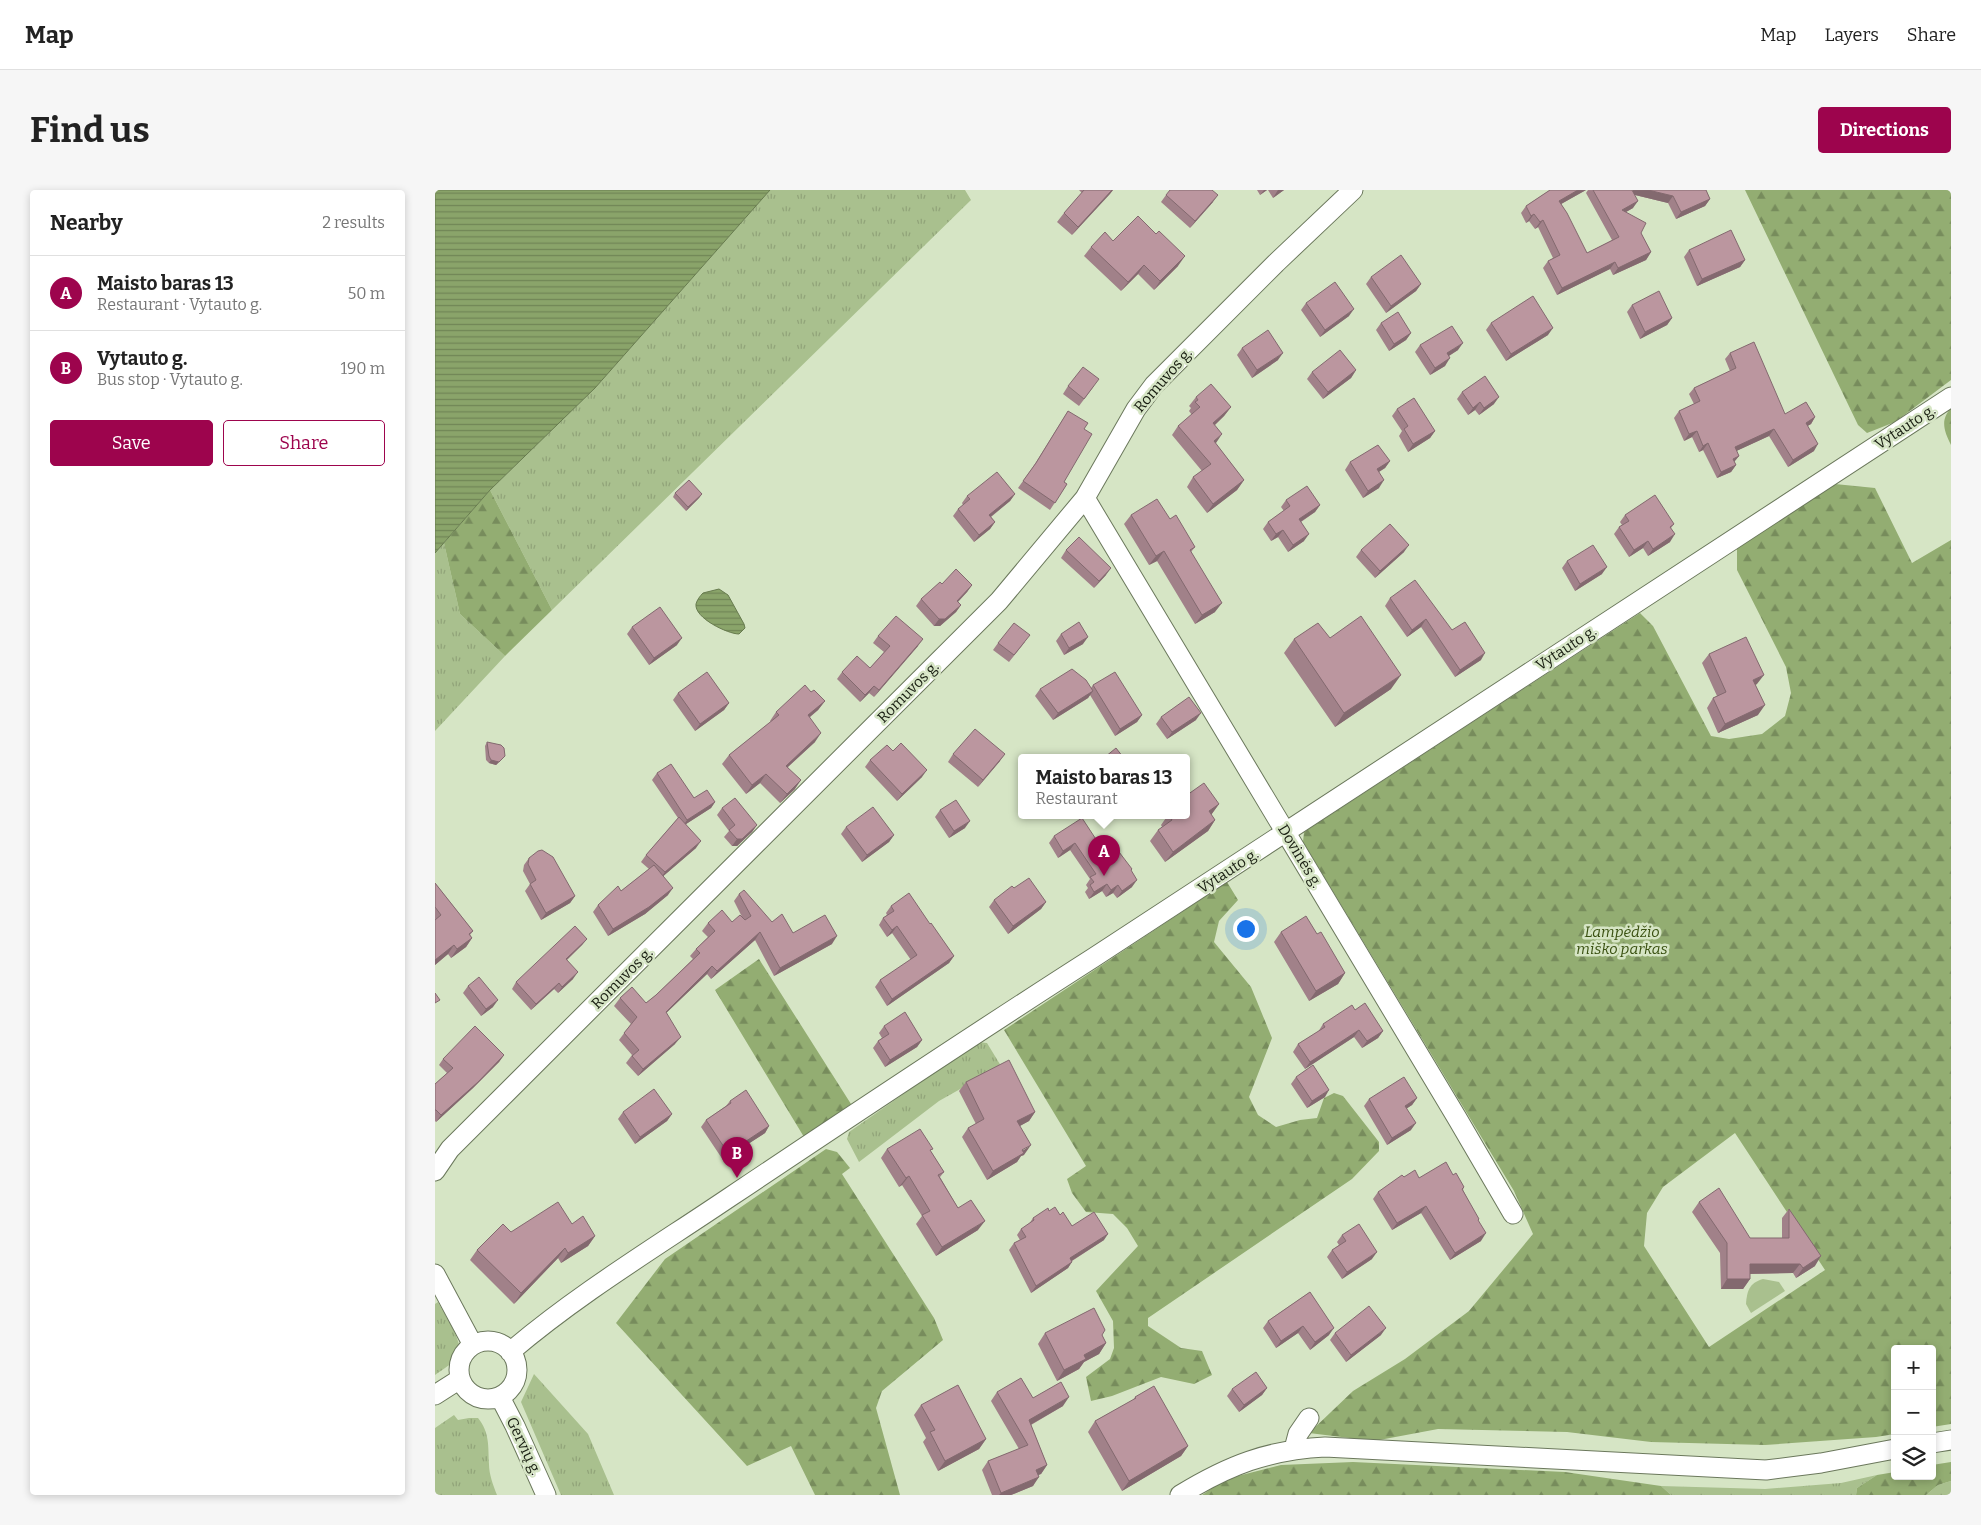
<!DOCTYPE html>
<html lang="en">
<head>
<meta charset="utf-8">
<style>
	:root { --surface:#fff; --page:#f6f6f6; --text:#222; --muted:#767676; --line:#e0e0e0; --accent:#9d044d }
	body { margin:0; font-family:Bitter,serif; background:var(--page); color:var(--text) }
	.controls { position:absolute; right:15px; bottom:15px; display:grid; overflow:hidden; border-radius:5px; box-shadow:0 2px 8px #0003 }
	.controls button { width:45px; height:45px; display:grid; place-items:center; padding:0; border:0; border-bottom:1px solid var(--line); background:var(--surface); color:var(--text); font:25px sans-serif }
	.you { position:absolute; left:810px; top:738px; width:18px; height:18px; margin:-12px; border:4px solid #fff; border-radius:50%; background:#1a73e8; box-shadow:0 0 0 8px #1a73e833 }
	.badge { display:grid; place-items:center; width:32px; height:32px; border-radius:50%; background:var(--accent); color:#fff; font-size:16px; font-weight:700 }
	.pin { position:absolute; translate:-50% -41px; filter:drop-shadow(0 1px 2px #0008) }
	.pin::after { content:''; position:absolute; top:26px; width:18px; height:15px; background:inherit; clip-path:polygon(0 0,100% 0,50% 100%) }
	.popup { position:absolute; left:583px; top:564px; width:172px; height:65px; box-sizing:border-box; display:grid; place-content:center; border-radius:5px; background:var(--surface); filter:drop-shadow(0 1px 4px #0005); font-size:16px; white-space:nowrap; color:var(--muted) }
	.popup b { font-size:19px; color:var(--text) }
	.popup::after { content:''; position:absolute; left:50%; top:100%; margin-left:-10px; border:10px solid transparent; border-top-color:var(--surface) }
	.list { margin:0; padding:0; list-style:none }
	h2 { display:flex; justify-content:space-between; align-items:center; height:65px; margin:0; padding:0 20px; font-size:21px }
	h2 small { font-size:16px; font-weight:400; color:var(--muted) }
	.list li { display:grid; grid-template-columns:32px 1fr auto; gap:15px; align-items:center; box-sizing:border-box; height:75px; padding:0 20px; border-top:1px solid var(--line) }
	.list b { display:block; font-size:19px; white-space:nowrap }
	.list p { margin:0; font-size:16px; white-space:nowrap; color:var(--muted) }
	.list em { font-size:16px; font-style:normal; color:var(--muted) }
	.actions { display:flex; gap:10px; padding:15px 20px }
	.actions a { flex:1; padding:11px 0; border:1px solid var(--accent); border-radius:5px; text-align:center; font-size:18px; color:var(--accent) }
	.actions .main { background:var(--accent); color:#fff }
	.icon { flex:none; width:28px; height:28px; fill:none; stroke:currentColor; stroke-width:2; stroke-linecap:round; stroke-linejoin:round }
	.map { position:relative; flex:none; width:1516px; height:1305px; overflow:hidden; border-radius:5px }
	header { display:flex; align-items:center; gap:30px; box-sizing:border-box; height:70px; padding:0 25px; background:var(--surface); border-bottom:1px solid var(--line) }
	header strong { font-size:24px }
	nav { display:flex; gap:28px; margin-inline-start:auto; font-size:18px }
	.intro { display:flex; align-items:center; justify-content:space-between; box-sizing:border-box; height:120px; padding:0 30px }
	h1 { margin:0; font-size:35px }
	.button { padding:12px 22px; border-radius:5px; background:var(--accent); color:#fff; font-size:18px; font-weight:700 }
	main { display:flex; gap:30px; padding:0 30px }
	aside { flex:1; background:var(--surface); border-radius:5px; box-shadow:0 2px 8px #0003 }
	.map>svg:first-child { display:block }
	.grass { fill:url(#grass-tufts) }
	.forest { fill:url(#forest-firs); fill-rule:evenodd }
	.green { fill:#a9c08e }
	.water { fill:url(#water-rules); stroke:#677b4e }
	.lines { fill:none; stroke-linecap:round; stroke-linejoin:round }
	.street-casing { stroke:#6b785c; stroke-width:21 }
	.street { stroke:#fff; stroke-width:19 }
	.wall { fill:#a18189 }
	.shaded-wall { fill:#83696f }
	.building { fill:#bb969f; stroke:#83696f }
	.labels { text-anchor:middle; stroke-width:5; stroke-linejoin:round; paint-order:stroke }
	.street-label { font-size:15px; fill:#151a0e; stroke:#d6e5c5 }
	.park-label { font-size:15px; font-style:italic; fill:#395010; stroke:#d6e5c5 }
</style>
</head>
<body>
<header>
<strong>Map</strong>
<nav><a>Map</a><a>Layers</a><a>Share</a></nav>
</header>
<div class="intro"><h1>Find us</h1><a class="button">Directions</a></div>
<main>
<aside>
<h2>Nearby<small>2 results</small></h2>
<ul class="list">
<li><span class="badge">A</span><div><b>Maisto baras 13</b><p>Restaurant · Vytauto g.</p></div><em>50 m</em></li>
<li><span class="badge">B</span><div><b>Vytauto g.</b><p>Bus stop · Vytauto g.</p></div><em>190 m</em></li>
</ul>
<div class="actions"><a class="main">Save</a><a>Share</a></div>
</aside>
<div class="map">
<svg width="1516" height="1305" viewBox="0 0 1516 1305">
	<defs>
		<pattern id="grass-tufts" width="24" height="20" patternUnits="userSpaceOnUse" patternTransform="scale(1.25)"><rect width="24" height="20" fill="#a9c08e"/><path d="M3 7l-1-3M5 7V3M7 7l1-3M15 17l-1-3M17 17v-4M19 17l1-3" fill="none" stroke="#91a479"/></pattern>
		<pattern id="forest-firs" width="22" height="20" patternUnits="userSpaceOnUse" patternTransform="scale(1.25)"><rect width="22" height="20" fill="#93ad72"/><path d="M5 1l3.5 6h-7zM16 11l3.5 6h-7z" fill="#778c5c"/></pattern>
		<pattern id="water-rules" width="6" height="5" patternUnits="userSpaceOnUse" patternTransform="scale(1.25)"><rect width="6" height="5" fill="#8aa46a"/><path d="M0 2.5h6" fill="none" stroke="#708556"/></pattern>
	</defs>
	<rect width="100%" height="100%" fill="#d6e5c5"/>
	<path class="grass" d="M335,0H530L536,10L117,420L55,300L160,198Z
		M9,353L25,424L70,466L0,541V363Z
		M543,852L552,853L566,876L504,911L424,972L412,949L414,942Z
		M3,1112C9,1124 28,1151 24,1163C20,1173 8,1179 0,1185V1114Z
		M99,1184L153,1244L179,1305H126L86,1212Z
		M19,1225L23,1230L34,1228H43C55,1243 53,1256 54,1274C54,1284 58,1295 62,1305H0V1238Z
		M1442,1285L1422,1298L1421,1305H1236L1226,1296L1330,1299L1406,1293Z
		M1516,1291V1305H1491L1503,1295Z"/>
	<path class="forest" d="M1310,0H1516V190L1460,232L1432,243L1423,235Z
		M1516,218V255C1509,241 1505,230 1516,218Z
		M1400,294L1440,298L1477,373L1516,350V1234L1497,1237V1159H1460V1244L1441,1247L1330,1255L1216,1252L1132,1242L1003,1239L939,1251L874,1243L918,1201L970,1169L1034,1121L1098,1044L1079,1001L868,652L869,642L1205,423L1218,436L1276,546L1294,549L1327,544L1350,526L1356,503L1351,477L1302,380V357ZM1300,943L1390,1080L1274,1157L1209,1056L1212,1023L1228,997Z
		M55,300L117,420L70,466L25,424L9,353Z
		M792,692L803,710L784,731L779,752L816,797L837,848L814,907L823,925L841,937L865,930L882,928L889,908L899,903L908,906L944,952V961L917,989L713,1128V1136L746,1158L767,1161L777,1185L759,1194L726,1187L677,1206L656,1211L651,1187L675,1169L679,1158L678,1131L661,1101L703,1056L692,1038L678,1024L651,1022L637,1003L632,989L651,976L569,840Z
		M324,769L416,914L369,947L280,800Z
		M391,959L402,962L415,978L407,984L499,1128L508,1150L447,1201L441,1218L465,1305H380L356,1256L312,1276L181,1133L230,1069Z
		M918,1272L1130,1282L1226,1296L1236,1305H767L791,1289L846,1275Z
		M1516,1272V1291L1503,1295L1491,1305H1421L1422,1298L1442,1285L1460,1282V1286H1497V1275Z"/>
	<path class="green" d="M1328,1089L1344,1092L1350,1101L1316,1123L1311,1114C1312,1101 1314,1093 1328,1089Z"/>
	<path class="water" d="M0,0H335L160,198L55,300L0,363Z
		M284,399L293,405L309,434L310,438L304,444C293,444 259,428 261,414C262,410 265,406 268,403Z"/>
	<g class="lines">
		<defs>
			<path id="street" d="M650,308L1022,928L1078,1024
				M0,981L15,959L564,411L650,308L701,219L719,195L841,73L918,0
				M0,1084L38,1155
				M24 1180a29 29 0 1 1 58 0a29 29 0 1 1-58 0Z
				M75,1162C143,1104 221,1057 295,1007C416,926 536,846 658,768C945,583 1229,392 1516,207
				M0,1205L25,1189
				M65,1207L80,1236L111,1305
				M1497,1253L1516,1250
				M859,1259L863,1244L874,1228
				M745,1305C794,1275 833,1260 890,1257L1331,1280L1386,1273L1460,1259"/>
		</defs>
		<use href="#street" class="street-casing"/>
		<use href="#street" class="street"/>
	</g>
	<path class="wall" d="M644,0H678L637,45L622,32L629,23L647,3Z
		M822,0H832L825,5Z
		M833,0H849L838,8Z
		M1115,0H1151L1126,14L1152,63L1177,50L1151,3L1153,0H1197L1198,1V0H1271L1275,9L1270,16L1241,29L1233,13L1200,5L1198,18L1191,22L1206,43L1216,62L1211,70L1178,85L1175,79L1122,105L1108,78L1113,71L1118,68L1103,37L1100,39L1094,31L1091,33L1086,23L1091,16Z
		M731,5L778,12L755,38L726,12Z
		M678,51L743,76L719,100L703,84L686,101L649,66L656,57Z
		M1254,60L1310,70L1305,77L1262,96L1249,67Z
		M936,87L986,94L981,101L951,123L931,94Z
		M871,113L914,126L885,147L866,120Z
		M1197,115L1237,128L1232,135L1205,149L1192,122Z
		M946,133L976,143L971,150L954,161L941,140Z
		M1056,133L1113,145L1071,171L1051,140Z
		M985,155L1023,160L1014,166L1010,176L995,185L980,162Z
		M807,158L843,170L817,188L802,165Z
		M1295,163L1350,224L1380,227L1376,234L1372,236L1379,261L1353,277L1334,246L1301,261L1304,266L1299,272L1301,275L1296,282L1282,288L1268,260L1264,262L1257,247L1249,251L1239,228L1244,221L1259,214L1254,204L1259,198L1295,181L1290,169Z
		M921,180L916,188L888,209L872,189L877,182Z
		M633,196H659L644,216L628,204Z
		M1027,202L1059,214L1044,225L1040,220L1033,225L1022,209Z
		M761,207L796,217L789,226L780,235V253L809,290L802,300L772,323L752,297L758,287L767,281L737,245L743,236L757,225L754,221L756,218L754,216Z
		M962,219L1000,241L995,248L973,262L964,246L967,241L957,226Z
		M633,221L649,239L629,292L632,294L615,320L583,298L598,277Z
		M955,271L950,278L944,282V298L928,308L910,280L915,272Z
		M240,303L267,304L264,308L251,321L238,307Z
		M580,304L575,311L556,327L560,332L555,339L539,352L518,326L523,319L528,315L527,313L532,306Z
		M851,310L885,315L880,322L866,332L869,351L853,362L843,347L836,351L828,339L833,332L849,321L846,317Z
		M696,325L735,329L760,357L756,362L780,422L760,434L722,371L714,375L689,334Z
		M1190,325L1239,334L1236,338L1235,352L1213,366L1208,358L1194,367L1179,344L1184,337L1187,335L1185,332Z
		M631,360L671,385L659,398L626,368Z
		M926,360L969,362L940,388L921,367Z
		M1132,371L1167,384L1140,401L1127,378Z
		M507,394L537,395L532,402L523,412L526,415L521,422L505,436H499L481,416L486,409Z
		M955,408L1017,440L1046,470L1020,487L986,437L972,447L950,416Z
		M197,437L242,455L214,475L192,444Z
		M626,444L648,454L629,465L621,451Z
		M443,446L483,456L439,507L434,503L425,512L402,489L407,482L435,478L449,462L438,453Z
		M895,448L956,499L900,537L849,463L859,449Z
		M590,452L574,472L558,460L563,453Z
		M1274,464L1322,494L1320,495L1323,525L1283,543L1272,518L1278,508L1282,506L1267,473Z
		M658,495L707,525L702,532L680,546L655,505L653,508L618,530L600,506L605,499L656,498Z
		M376,502L390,511L383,520L374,528L380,552L353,577L360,599L345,613L325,593L311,604L287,574L294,565L336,532L335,531L341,522Z
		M243,503L294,513L289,520L260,541L238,510Z
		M726,527L761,530L732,549L721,534Z
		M52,552L70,566L61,575L54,573L51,570L50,556Z
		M458,561L487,587L462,611L430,577L435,570Z
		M518,564L565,571L543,597L513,572Z
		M222,583L259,608L280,612L276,618L251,634L261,658L228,686L233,705L210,724L173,746L158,722L163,715L186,701L214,679L206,672L211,665L243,628L217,590Z
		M784,614L776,625L780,630L773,641L730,672L715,651L723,640L727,637L726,635L733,625H752Z
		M287,618L322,635L317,642L302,656H297L289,647L294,641L282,625Z
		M505,620L530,638L514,648L500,627Z
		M411,637L459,645L454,652L427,672L406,644Z
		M619,646L673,663L696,681L697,697L682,708L678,703L671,707L667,701L654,709L650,702L653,698L651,695L655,689L635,660L623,668L614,653Z
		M94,668L140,706L135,713L106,730L90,701L95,694L88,681L89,675Z
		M0,693L38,741L35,745L37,748L31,757L16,768L13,764L0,775Z
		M579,698L611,712L606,719L573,744L554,717L559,710Z
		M304,704L337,732L358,743L397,754L339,786L320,750L276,789L272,784L231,823L240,854L203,886L191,873L197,865L184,850L196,834L179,816L185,808L211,813L221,805L258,769L255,766L261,759L273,747L267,741L273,733L297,732L307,727L299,711Z
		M456,716L495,734L519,766L514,773L452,816L440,797L445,790L476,770L457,743L452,747L444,735L448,728L452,725L451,723Z
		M846,742L882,744L910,783L903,794L874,811L839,752Z
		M152,749L147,755L132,770L138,789L123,803L119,799L96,820L77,799L81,792Z
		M33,796L58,817L46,826L28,803Z
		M920,820L948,841L943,848L927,858L919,847L870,879L858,862L863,854L883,842L888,834Z
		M449,836L487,850L482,857L450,877L438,858L443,851L447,848L444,843Z
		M69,865L64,872L38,898L1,932L0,931V894L12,883L4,875L8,869Z
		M861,887L890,907L872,918L856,894Z
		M531,892L600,922L594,931L584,936L589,965L586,966L582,972L552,990L527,947L533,938L541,934L524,901Z
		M982,908L977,915L972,918L976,940L952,955L929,916L934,909Z
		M295,911L334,936L330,943L288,970L266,937L271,930L291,916Z
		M188,922L237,924L232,931L200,954L183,929Z
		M452,959L496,962L509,982L505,987L523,1018L543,1040L501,1066L481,1034L487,1026L467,995L464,997L446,968Z
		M1018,985L1029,997L1028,1000L1043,1030L1046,1051L1015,1070L986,1023L957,1040L938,1009L943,1002L969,987L984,988Z
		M1264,1012L1315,1048H1347V1028L1354,1019L1380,1076L1361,1088L1358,1083L1315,1084V1089L1308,1099H1286L1285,1063L1257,1022Z
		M614,1021L625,1025L637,1036L669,1050L637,1071L633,1078L596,1103L574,1060L579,1053L585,1050L582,1045L586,1039L594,1034L598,1028Z
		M137,1034L160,1046L153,1056L126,1073L123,1068L79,1114L35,1070L42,1060L76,1042Z
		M907,1045L937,1069L907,1089L892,1067L897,1060L904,1055L902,1052Z
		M875,1102L894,1145L875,1160L863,1143L841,1158L828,1138L833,1131Z
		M610,1143L667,1145L671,1153L664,1164L649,1172L644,1179L622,1191L603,1154Z
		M900,1143L946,1145L911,1172L895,1150Z
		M832,1198L827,1205L804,1222L792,1206L797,1199Z
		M562,1202L598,1208L628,1216L596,1235L612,1275L606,1284L603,1285L598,1296L576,1305H557L547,1280L553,1271L584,1259L556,1211Z
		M700,1207L753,1256L746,1266L687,1301L653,1242L660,1231L698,1210Z
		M486,1215L551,1249L544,1259L503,1281L488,1252L491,1248L479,1225Z"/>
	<path class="shaded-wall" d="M677,0H678L675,4L637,45L643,37Z
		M829,0H832L825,5Z
		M843,0H849L838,8Z
		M1143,0H1151L1119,18L1124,11Z
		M1198,0H1213L1238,6L1233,13L1196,4Z
		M783,5L778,12L755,38L760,31Z
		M1275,9L1270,16L1241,29L1246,22Z
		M1203,11L1198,18L1182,27L1187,20Z
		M1099,24L1094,31L1091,33L1096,26Z
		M1108,30L1103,37L1100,39L1105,32Z
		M1216,62L1211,70L1178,85L1183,78Z
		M750,66L743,76L719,100L725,91Z
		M1310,70L1305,77L1262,96L1267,89Z
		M1180,72L1175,79L1122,105L1127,98Z
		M709,75L703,84L686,101L693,92Z
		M986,94L981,101L951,123L956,116Z
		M919,119L914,126L885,147L890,140Z
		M1237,128L1232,135L1205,149L1210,142Z
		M1118,138L1113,145L1071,171L1076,164Z
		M976,143L971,150L954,161L959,154Z
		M1028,153L1023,160L1007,170L1012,163Z
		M848,163L843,170L817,188L822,180Z
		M1015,168L1010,176L995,185L1000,178Z
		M921,180L916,188L888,209L893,202Z
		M1064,207L1059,214L1044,225L1049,218Z
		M1045,212L1040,220L1033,225L1038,218Z
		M796,217L789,226L772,242L778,233Z
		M1380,227L1376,234L1366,240L1371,233Z
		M1339,239L1334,246L1295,264L1300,257Z
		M1000,241L995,248L973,262L978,254Z
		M1262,241L1257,247L1249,251L1254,244Z
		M787,244L781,253L772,260L779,251Z
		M1273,253L1268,260L1264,262L1268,256Z
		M1383,254L1379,261L1353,277L1358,270Z
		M1304,266L1299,272L1298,269Z
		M955,271L950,278L937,286L942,279Z
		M1301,275L1296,282L1282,288L1286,282Z
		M809,290L802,300L772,323L778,314Z
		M949,290L944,298L928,308L933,301Z
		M267,304L264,308L251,321L253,317Z
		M580,304L575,311L549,332L554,325Z
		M885,315L880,322L859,336L864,329Z
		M560,332L555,339L539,352L544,345Z
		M848,340L843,347L836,351L841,344Z
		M874,344L869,351L853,362L858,355Z
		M1240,344L1235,352L1213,366L1218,359Z
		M1213,351L1208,358L1194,367L1199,360Z
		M974,355L969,362L940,388L945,381Z
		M729,361L722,371L714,375L721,366Z
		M1172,377L1167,384L1140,401L1145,394Z
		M676,378L671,385L659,398L664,391Z
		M537,395L532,402L517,418L522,411Z
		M787,413L780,422L760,434L767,425Z
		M526,415L521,422L505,436H499L504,429Z
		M991,429L986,437L972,447L977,440Z
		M653,447L648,454L629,465L634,458Z
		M247,448L242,455L214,475L219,468Z
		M488,449L483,456L439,507L444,500Z
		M1050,463L1046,470L1020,487L1025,480Z
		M966,485L956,499L900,537L909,523Z
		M1329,485L1322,494L1311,499L1318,490Z
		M439,496L434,503L425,512L430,505Z
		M658,501L653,508L618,530L623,523Z
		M390,511L383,520L366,534L373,525Z
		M294,513L289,520L260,541L265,534Z
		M1330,515L1323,525L1283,543L1290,534Z
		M766,523L761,530L732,549L737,542Z
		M707,525L702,532L680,546L685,539Z
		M386,543L380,552L345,584L351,576Z
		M570,564L565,571L543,597L548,590Z
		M70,566L61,575L54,573L56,570Z
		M492,580L487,587L462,611L467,604Z
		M331,584L325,593L311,604L317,595Z
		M366,590L360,599L345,613L352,604Z
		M280,612L276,618L248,636L252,630Z
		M784,614L776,625L774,621Z
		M780,630L773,641L730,672L738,662Z
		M535,631L530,638L514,648L519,641Z
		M322,635L317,642L302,656H297L302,649Z
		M459,645L454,652L427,672L432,665Z
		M266,651L261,658L225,689L230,682Z
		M640,653L635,660L623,668L628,661Z
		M702,690L697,697L682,708L687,701Z
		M672,694L667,701L654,709L659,702Z
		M683,695L678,703L671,707L676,700Z
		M238,698L233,705L210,724L173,746L178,739Z
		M140,706L135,713L106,730L111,723Z
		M611,712L606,719L573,744L578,736Z
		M462,736L457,743L452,747L457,740Z
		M325,742L320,750L276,789L282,781Z
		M402,746L397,754L339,786L345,778Z
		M37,748L31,757L16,768L22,759Z
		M152,749L147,755L126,775L131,769Z
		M19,755L13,764L0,775V770Z
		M519,766L514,773L452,816L457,809Z
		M277,776L272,784L225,829L231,822Z
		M143,782L138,789L123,803L127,797Z
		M910,783L903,794L874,811L881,801Z
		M124,793L119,799L96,820L101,814Z
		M63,810L58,817L46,826L51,819Z
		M924,840L919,847L870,879L875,872Z
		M948,841L943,848L927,858L932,851Z
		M246,847L240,854L203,886L208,879Z
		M487,850L482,857L450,877L455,870Z
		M69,865L64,872L38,898L1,932L6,925Z
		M894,900L890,907L872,918L877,911Z
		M982,908L977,915L965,923L970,916Z
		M600,922L594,931L576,941L582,931Z
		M237,924L232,931L200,954L205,947Z
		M981,933L976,940L952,955L957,948Z
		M334,936L330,943L288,970L293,963Z
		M596,955L589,965L586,966L582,972L552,990L558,981Z
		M474,986L467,995L464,997L471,988Z
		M991,1016L986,1023L957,1040L962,1033Z
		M550,1031L543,1040L501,1066L507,1057Z
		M1051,1043L1046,1051L1015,1070L1020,1063Z
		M673,1044L669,1050L630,1075L635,1068Z
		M160,1046L153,1056L126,1073L133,1063Z
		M130,1058L123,1068L79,1114L86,1103Z
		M942,1062L937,1069L907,1089L912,1082Z
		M1386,1066L1380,1076L1361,1088L1368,1078Z
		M637,1072L633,1078L596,1103L601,1096Z
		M1315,1074H1365L1358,1083L1308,1084Z
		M1292,1089H1315L1308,1099H1286Z
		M868,1136L863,1143L841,1158L846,1151Z
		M899,1138L894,1145L875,1160L880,1152Z
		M951,1138L946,1145L911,1172L916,1165Z
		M671,1153L664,1164L649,1172L644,1179L622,1191L629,1180L649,1165Z
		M832,1198L827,1205L804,1222L809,1215Z
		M634,1207L628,1216L588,1239L594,1230Z
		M551,1249L544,1259L503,1281L510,1271Z
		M753,1256L746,1266L687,1301L694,1291Z
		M612,1275L606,1284L595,1288L601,1280Z
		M604,1287L598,1296L576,1305H564L566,1303Z"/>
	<path class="building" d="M649,0H677L643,37L629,23Z
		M735,0H777L783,5L760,31L731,5Z
		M1115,0H1143L1124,11L1132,23L1152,63L1184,47L1158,0H1197L1203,11L1187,20L1211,33L1206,43L1216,62L1183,78L1180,72L1127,98L1113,71L1125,65L1108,30L1105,32L1099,24L1096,26L1091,16Z
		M1213,0H1271L1275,9L1246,22L1238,6Z
		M703,26L721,44L724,41L750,66L725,91L709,75L693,92L656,57L670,42L678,51Z
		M1296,40L1310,70L1267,89L1254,60Z
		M966,65L986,94L956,116L936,87Z
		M900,92L919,119L890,140L871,113Z
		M1224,101L1237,128L1210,142L1197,115Z
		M1098,106L1118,138L1076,164L1056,133Z
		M963,122L976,143L959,154L946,133Z
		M1017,136L1028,153L1012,163L1015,168L1000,178L985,155Z
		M833,140L848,163L822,180L807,158Z
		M1319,152L1350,224L1371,212L1380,227L1371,233L1383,254L1358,270L1339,239L1300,257L1304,266L1298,269L1301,275L1286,282L1273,253L1268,256L1262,241L1254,244L1244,221L1265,211L1259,198L1301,178L1295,163Z
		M905,160L921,180L893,202L877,182Z
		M648,177L664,189L649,209L633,196Z
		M1050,186L1064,207L1049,218L1045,212L1038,218L1027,202Z
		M776,194L796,217L778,233L787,244L779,251L809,290L778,314L758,287L776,274L743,236L765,217L760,212L763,210L761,207Z
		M979,208L1000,241L978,254L969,239L973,236L962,219Z
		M633,221L653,233L649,239L657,244L629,292L632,294L620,313L588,291L601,273Z
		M943,255L955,271L942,279L949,290L933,301L915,272Z
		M562,282L580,304L554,325L560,332L544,345L523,319L535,309L532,306Z
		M254,290L267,304L253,317L240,303Z
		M872,296L885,315L864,329L874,344L858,355L848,340L841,344L833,332L855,316L851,310Z
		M1220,305L1239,334L1235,337L1240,344L1218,359L1213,351L1199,360L1184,337L1194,331L1190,325Z
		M722,309L735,329L741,325L760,357L755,360L787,413L767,425L729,361L721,366L696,325Z
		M955,334L974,355L945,381L926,360Z
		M644,347L676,378L664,391L631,360Z
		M1158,355L1172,377L1145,394L1132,371Z
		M521,379L537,395L522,411L526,415L510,429H504L486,409L505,392L507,394Z
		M980,390L1017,440L1030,432L1050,463L1025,480L991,429L977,440L955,408Z
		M225,417L247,448L219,468L197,437Z
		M461,426L488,449L444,500L439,496L430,505L407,482L422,466L435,478L455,456L443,446Z
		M926,426L966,485L909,523L859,449L883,433L895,448Z
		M644,432L653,447L634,458L626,444Z
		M579,433L595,445L579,465L563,453Z
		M1311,447L1329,485L1318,490L1330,515L1290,534L1278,508L1291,502L1274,464Z
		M637,479L651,490L658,501L623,523L605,499Z
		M272,482L294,513L265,534L243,503Z
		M680,482L707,525L685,539L658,495Z
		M370,495L376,502L379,500L390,511L373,525L386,543L351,576L366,590L352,604L331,584L317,595L294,565L344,525L341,522Z
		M754,507L766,523L737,542L726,527Z
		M540,539L570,564L548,590L518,564Z
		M52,552L66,555L69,558L70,566L64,572L56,570L54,566Z
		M466,553L492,580L467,604L435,570L452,555L458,561Z
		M681,558L688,567H670Z
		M236,574L259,608L272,600L280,612L252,630L222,583Z
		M769,593L784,614L774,621L780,630L738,662L723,640L737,630L734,625H752V605Z
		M300,608L322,635L307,649H302L294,640L300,635L287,618Z
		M521,610L535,631L519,641L505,620Z
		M438,617L459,645L432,665L411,637Z
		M244,627L266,651L230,682L211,665Z
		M647,628L670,663L671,662L673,663L681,658L697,679L696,680L702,690L687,701L683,695L676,700L672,694L659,702L655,695L659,692L655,687L661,684L640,653L628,661L619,646Z
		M107,660L118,667L140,706L111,723L95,694L101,690L93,674L94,668L103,661Z
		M219,675L238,698L214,717L178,739L163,715L183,696L186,701Z
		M594,688L611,712L578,736L559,710L577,696L579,698Z
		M0,693L38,741L34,744L37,748L22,759L19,755L0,770V730L6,725L0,717Z
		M309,700L337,732L347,724L358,743L390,725L402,746L345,778L325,742L282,781L277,776L231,822L246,847L208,879L197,866L204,860L189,843L202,827L185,808L197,797L211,813L221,805L265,763L261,759L280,741L273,733L287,720L297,732L305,725L310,730L316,726L304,704Z
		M474,703L495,734L496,733L519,766L457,809L445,790L482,765L462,736L457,740L448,728L459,721L456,716Z
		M871,726L882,744L886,742L910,783L881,801L846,742Z
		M140,736L152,749L131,769L143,782L127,797L124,793L101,814L81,792Z
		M44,787L63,810L51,819L33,796Z
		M0,803L5,810L0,813Z
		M930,813L948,841L932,851L924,840L875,872L863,854L890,837L888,834L917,815L920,820Z
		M470,822L487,850L455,870L443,851L454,844L449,836Z
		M40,836L69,865L43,892L6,925L1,920H0V894L18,878L8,869Z
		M574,870L600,922L582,931L596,955L587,960L589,963L558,981L533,938L549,929L531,892Z
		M878,875L894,900L877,911L861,887Z
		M969,887L982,908L970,916L981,933L957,948L934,909Z
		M219,899L237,924L205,947L188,922Z
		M311,900L334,936L293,963L271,930L296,913L295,911Z
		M485,939L498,959L495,960L509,982L503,985L523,1018L536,1010L550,1031L507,1057L487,1025L495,1021L474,986L471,988L452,959Z
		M1011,972L1018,985L1021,983L1029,997L1027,999L1044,1029L1043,1030L1051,1043L1020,1063L991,1016L962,1033L943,1002L967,985L969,987L980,980L984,988Z
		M1284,998L1315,1048H1354V1019L1386,1066L1368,1078L1365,1074H1315V1089H1292V1053L1264,1012Z
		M123,1012L137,1034L148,1026L160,1046L133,1063L130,1058L86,1103L42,1060L68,1034L76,1042Z
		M620,1017L625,1025L628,1022L637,1036L659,1022L673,1044L635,1068L637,1072L601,1096L579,1053L591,1047L586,1039L599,1030L598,1028L613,1018L614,1021Z
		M924,1034L942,1062L912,1082L897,1060L911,1051L907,1045Z
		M875,1102L899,1138L880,1152L868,1136L846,1151L833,1131Z
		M934,1116L951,1138L916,1165L900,1143Z
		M659,1118L670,1140L667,1145L671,1153L649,1165L651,1169L629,1180L610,1143Z
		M821,1182L832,1198L809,1215L797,1199Z
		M586,1188L598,1208L626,1192L634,1207L594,1230L612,1275L601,1280L604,1287L566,1303L553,1271L593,1255L562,1202Z
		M523,1195L551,1249L510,1271L495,1242L500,1240L486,1215Z
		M719,1196L753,1256L694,1291L660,1231L701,1208L700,1207Z"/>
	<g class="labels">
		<g class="street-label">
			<text transform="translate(728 190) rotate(-49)" y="5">Romuvos g.</text>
			<text transform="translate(1470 237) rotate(-33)" y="5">Vytauto g.</text>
			<text transform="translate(1131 458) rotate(-33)" y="5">Vytauto g.</text>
			<text transform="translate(473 502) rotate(-45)" y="5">Romuvos g.</text>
			<text transform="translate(865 666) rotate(59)" y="5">Dovinės g.</text>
			<text transform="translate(793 681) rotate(-33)" y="5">Vytauto g.</text>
			<text transform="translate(187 788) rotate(-45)" y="5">Romuvos g.</text>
			<text transform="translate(89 1256) rotate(65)" y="5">Gervių g.</text>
		</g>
		<g class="park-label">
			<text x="1187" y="747">Lampėdžio<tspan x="1187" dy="17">miško parkas</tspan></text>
		</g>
	</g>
</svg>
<div class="controls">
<button>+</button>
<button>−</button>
<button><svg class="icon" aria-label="layers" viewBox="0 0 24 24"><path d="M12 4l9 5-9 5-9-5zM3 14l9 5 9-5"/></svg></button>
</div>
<div class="you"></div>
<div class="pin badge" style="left:669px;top:686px">A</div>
<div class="popup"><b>Maisto baras 13</b>Restaurant</div>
<div class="pin badge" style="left:302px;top:988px">B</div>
</div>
</main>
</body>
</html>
